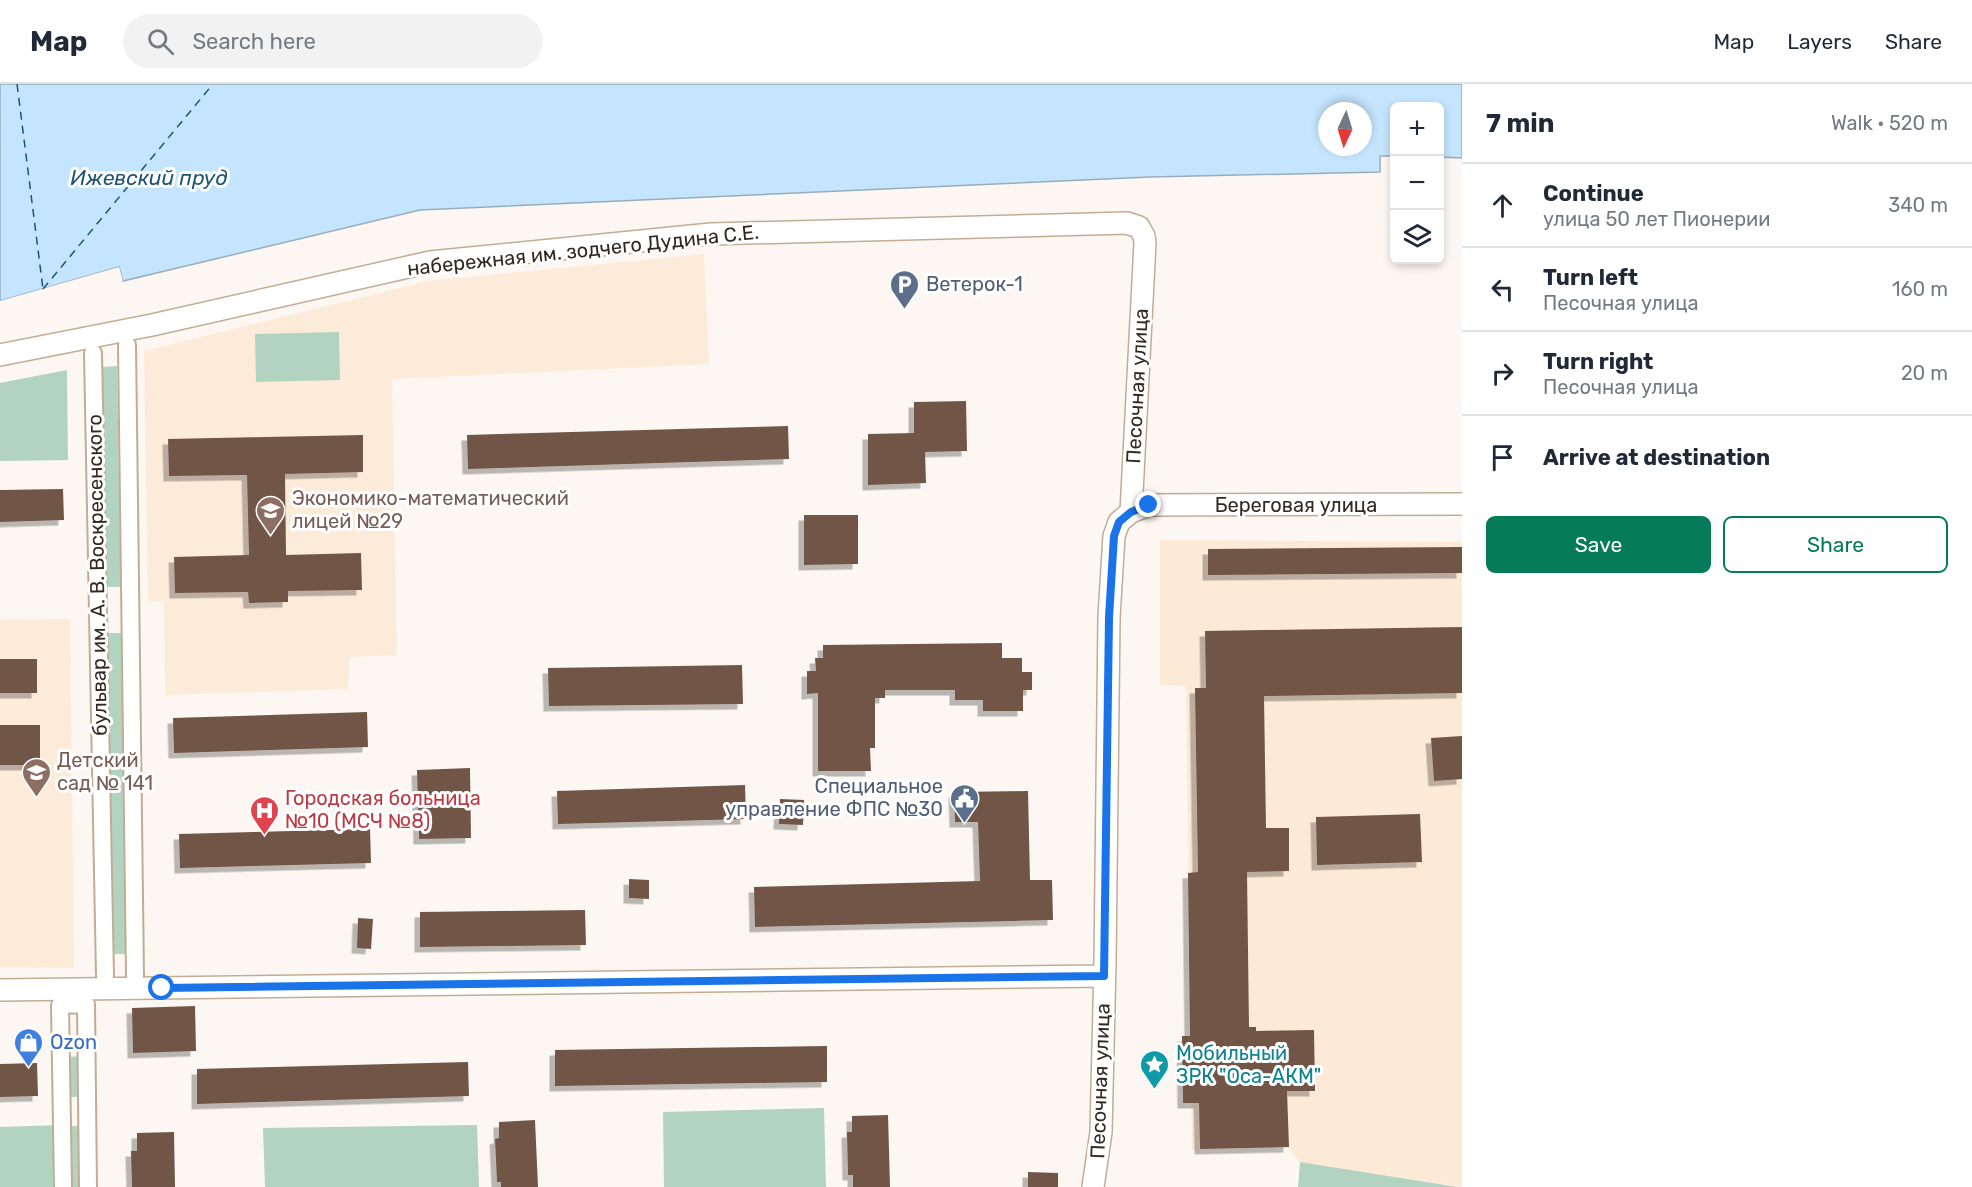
<!DOCTYPE html>
<html lang="en">
<head>
<meta charset="utf-8">
<style>
	:root { --surface:#fff; --page:#f2f2f3; --text:#1f2937; --muted:#747a83; --line:#e0e1e3; --accent:#057b58 }
	body { margin:0; font-family:Rubik,sans-serif; background:var(--page); color:var(--text) }
	.controls { position:absolute; right:18px; top:18px; display:grid; overflow:hidden; border-radius:9px; box-shadow:0 3px 9px #0003 }
	.controls button { width:54px; height:54px; display:grid; place-items:center; padding:0; border:0; border-bottom:2px solid var(--line); background:var(--surface); color:var(--text); font:30px sans-serif }
	.compass { position:absolute; left:1318px; top:18px; width:54px; height:54px; border-radius:50%; background:var(--surface); box-shadow:0 3px 9px #0003; rotate:184deg }
	.stop { position:absolute; width:18px; height:18px; margin:-14px; border:4px solid #1a73e8; border-radius:50%; background:#fff }
	.stop.end { background:#1a73e8; border-color:#fff; box-shadow:0 2px 6px #0008 }
	.list { margin:0; padding:0; list-style:none }
	h2 { display:flex; justify-content:space-between; align-items:center; height:78px; margin:0; padding:0 24px; font-size:26px }
	h2 small { font-size:20px; font-weight:400; color:var(--muted) }
	.list li { display:grid; grid-template-columns:39px 1fr auto; gap:18px; align-items:center; box-sizing:border-box; height:84px; padding:0 24px; border-top:2px solid var(--line) }
	.list b { display:block; font-size:22px; white-space:nowrap }
	.list p { margin:0; font-size:20px; white-space:nowrap; color:var(--muted) }
	.list em { font-size:20px; font-style:normal; color:var(--muted) }
	.actions { display:flex; gap:12px; padding:18px 24px }
	.actions a { flex:1; padding:14px 0; border:2px solid var(--accent); border-radius:9px; text-align:center; font-size:21px; color:var(--accent) }
	.actions .main { background:var(--accent); color:#fff }
	.icon { flex:none; width:33px; height:33px; fill:none; stroke:currentColor; stroke-width:2; stroke-linecap:round; stroke-linejoin:round }
	.map { position:relative; flex:none; width:1462px; height:1103px; overflow:hidden }
	header { display:flex; align-items:center; gap:36px; box-sizing:border-box; height:84px; padding:0 30px; background:var(--surface); border-bottom:2px solid var(--line) }
	header strong { font-size:28px }
	nav { display:flex; gap:33px; margin-inline-start:auto; font-size:21px }
	.search { width:420px; height:54px; background:var(--page); display:flex; align-items:center; gap:15px; box-sizing:border-box; padding:0 21px; border-radius:33px; color:var(--muted); font-size:22px }
	main { display:flex }
	aside { flex:1; background:var(--surface) }
	.map>svg:first-child { display:block }
	.built { fill:#fcead7 }
	.education { fill:#fdebda }
	.green { fill:#b3d3c1 }
	.water { fill:#c4e5fd; stroke:#98adbb; stroke-width:1.5; fill-rule:evenodd }
	.pier { fill:#fcf7f2 }
	.lines { fill:none; stroke-linecap:round; stroke-linejoin:round }
	.ferry { stroke:#1e5475; stroke-width:1.5; stroke-dasharray:8 6; stroke-linecap:butt }
	.building { fill:#715547; filter:url(#shadow) }
	.pedestrian-casing { stroke:#c3ac93; stroke-width:20 }
	.minor-casing { stroke:#c3ac93; stroke-width:24 }
	.pedestrian { stroke:#fff; stroke-width:16 }
	.minor { stroke:#fff; stroke-width:21 }
	.route { stroke:#1a73e8; stroke-width:8 }
	.labels { text-anchor:middle; stroke-width:6; stroke-linejoin:round; paint-order:stroke }
	.street-label { font-size:20px; fill:#332920; stroke:#fff }
	.service-label { font-size:20px; fill:#4e5e75; stroke:#fff; text-anchor:start }
	.education-label { font-size:20px; fill:#785e54; stroke:#fff; text-anchor:start }
	.health-label { font-size:20px; fill:#be3a42; stroke:#fff; text-anchor:start }
	.shop-label { font-size:20px; fill:#366cbe; stroke:#fff; text-anchor:start }
	.culture-label { font-size:20px; fill:#0d838f; stroke:#fff; text-anchor:start }
	.water-label { font-size:21px; font-style:italic; fill:#1e5475; stroke:#fff }
</style>
</head>
<body>
<header>
<strong>Map</strong>
<div class="search"><svg class="icon" aria-label="search" viewBox="0 0 24 24"><circle cx="10" cy="10" r="6"/><path d="M15 15l6 6"/></svg>Search here</div>
<nav><a>Map</a><a>Layers</a><a>Share</a></nav>
</header>
<main>
<div class="map">
<svg width="1462" height="1103" viewBox="0 0 1462 1103">
	<defs>
		<filter id="shadow"><feDropShadow dx="-5.5" dy="5.5" stdDeviation="0" flood-color="#0004"/></filter>
	</defs>
	<rect width="100%" height="100%" fill="#fcf7f2"/>
	<path class="built" d="M1160,456L1462,458V1103L1300,1078L1288,1063L1192,1066L1186,602L1160,601Z"/>
	<path class="education" d="M704,170L709,280L392,295L397,571L350,573L348,605L165,611L164,517H148L144,267L428,197Z
		M70,535L74,884L0,883V536Z"/>
	<path class="green" d="M339,248L340,296L256,298L255,250Z
		M117,282L121,503H106L102,283Z
		M67,286L68,376L0,377V299Z
		M106,549H121L128,870H112Z
		M82,972V1013H68V973Z
		M824,1024L826,1103H664L663,1028Z
		M62,1041L63,1103H0V1043Z
		M477,1041L479,1103H265L263,1044Z
		M68,1042H82L83,1103H69Z
		M1300,1078L1458,1103H1298Z"/>
	<path class="water" d="M0,0H1462V74L1440,73V22H1394V72H1380V88L1150,93L420,126L123,197L119,183L0,217ZM1327,27H1363V63H1327Z"/>
	<path class="pier" d="M119,183L123,197L120,198L117,186L0,220V217Z"/>
	<g class="lines">
		<path class="ferry" d="M17,0L43,205
			M43,205L213,0"/>
	</g>
	<path class="building" d="M966,317L967,367L925,368L926,399L868,401V350L914,349V318Z
		M788,342L789,375L468,385L467,351Z
		M363,351V388L285,390L286,471L361,469L362,506L288,507V518L249,519L248,508L175,509L174,473L249,471L247,391L169,392L168,355Z
		M63,405L64,436L0,438V406Z
		M804,431H858V480L804,481Z
		M1462,463V489L1208,491V465Z
		M1462,543V609L1264,612L1266,744H1289V787L1247,788L1249,943H1256V947L1314,946L1315,1007H1287L1289,1063L1200,1065L1199,1019H1183L1182,952H1190L1188,789L1198,788L1195,604H1206L1205,547Z
		M1002,559V574H1022V588H1032V606H1023V627H983V616H955V606H885V614H875V664H870L871,687H818V609L807,610V587H816L815,574H823V561Z
		M0,575H37V609H0Z
		M742,581L743,620L549,622L548,584Z
		M367,628L368,663L174,669L173,634Z
		M0,641H40V681H0Z
		M1462,652V695L1434,697L1431,654Z
		M470,684L471,754L419,755L417,686Z
		M745,701L746,735L558,740L557,707Z
		M1028,707L1030,796H1052L1053,836L755,843L754,803L980,797L978,738H955L954,708Z
		M780,715L804,716L803,741L779,740Z
		M1420,730L1422,778L1317,781L1316,733Z
		M370,745L371,779L180,784L179,750Z
		M629,795L649,796V815L629,814Z
		M585,826L586,861L420,863V828Z
		M358,834L373,835L371,865L357,864Z
		M195,922L196,967L133,969L132,924Z
		M827,962V998L555,1002V966Z
		M468,978L469,1012L197,1020V985Z
		M37,979L38,1012L0,1013V980Z
		M888,1031L890,1103H853V1091H848L847,1048H852V1032Z
		M535,1036L538,1103H501V1098H497L495,1055L499,1054V1038Z
		M174,1048L175,1103H132L131,1067H137V1049Z
		M1028,1088L1058,1089V1103H1028Z"/>
	<g class="lines">
		<defs>
			<path id="pedestrian" d="M127,261L135,892
				M93,269L105,892
				M63,1103L60,921L86,920L88,1103"/>
			<path id="minor" d="M0,271L152,241L430,178L711,150L1127,139L1139,143L1144,152L1145,159L1131,428
				M0,906L1104,892
				M1093,1103L1101,1048L1105,879L1109,533L1114,452L1119,438L1131,428L1149,421L1462,420"/>
		</defs>
		<use href="#pedestrian" class="pedestrian-casing"/>
		<use href="#minor" class="minor-casing"/>
		<use href="#pedestrian" class="pedestrian"/>
		<use href="#minor" class="minor"/>
	</g>
	<g class="lines">
		<path class="route" d="M162,904L1104,892L1109,533L1114,452L1119,438L1131,428L1149,421"/>
	</g>
	<defs>
		<symbol id="parking-pin" viewBox="-11 -11 22 30"><path d="M0 17L-7.5 6A9.5 9.5 0 1 1 7.5 6Z" fill="#5c6f8a" stroke="#fff"/><path d="M-3.5-5.5H1a3.5 3.5 0 0 1 0 7H-1V5.5H-3.5ZM-1-3.4V-.6H.8a1.4 1.4 0 0 0 0-2.8Z" fill="#fff"/></symbol>
		<symbol id="school-pin" viewBox="-11 -11 22 30"><path d="M0 17L-7.5 6A9.5 9.5 0 1 1 7.5 6Z" fill="#8d6e63" stroke="#fff"/><path d="M0-5L7-2L0 1L-7-2ZM-4 1L0 2.5L4 1V4Q0 6-4 4Z" fill="#fff"/></symbol>
		<symbol id="civic-pin" viewBox="-11 -11 22 30"><path d="M0 17L-7.5 6A9.5 9.5 0 1 1 7.5 6Z" fill="#5c6f8a" stroke="#fff"/><path d="M-.6-6.5H3V-4.5H.6V-3L4-1V1h2V6H-6V1h2V-1L-.6-3ZM-1.2 2.5V6h2.4V2.5Z" fill="#fff"/></symbol>
		<symbol id="hospital-pin" viewBox="-11 -11 22 30"><path d="M0 17L-7.5 6A9.5 9.5 0 1 1 7.5 6Z" fill="#e0444e" stroke="#fff"/><path d="M-5-5h3v3.5h4V-5h3V5h-3V1.5h-4V5h-3Z" fill="#fff"/></symbol>
		<symbol id="shop-pin" viewBox="-11 -11 22 30"><path d="M0 17L-7.5 6A9.5 9.5 0 1 1 7.5 6Z" fill="#3f7fe0" stroke="#fff"/><path d="M-5-2.5h2.3a2.7 3.5 0 0 1 5.4 0H5L5.5 6h-11ZM-1.5-2.5h3a1.5 2.3 0 0 0-3 0Z" fill="#fff"/></symbol>
		<symbol id="sight-pin" viewBox="-11 -11 22 30"><path d="M0 17L-7.5 6A9.5 9.5 0 1 1 7.5 6Z" fill="#0f9aa8" stroke="#fff"/><path d="M0-6L1.8-2.2L6-1.7L2.9 1.2L3.7 5.4L0 3.3L-3.7 5.4L-2.9 1.2L-6-1.7L-1.8-2.2Z" fill="#fff"/></symbol>
	</defs>
	<g fill-rule="evenodd">
		<use href="#parking-pin" x="888" y="184" width="33" height="45"/>
		<use href="#school-pin" x="254" y="410" width="33" height="45"/>
		<use href="#school-pin" x="20" y="672" width="33" height="45"/>
		<use href="#civic-pin" x="948" y="698" width="33" height="45"/>
		<use href="#hospital-pin" x="248" y="710" width="33" height="45"/>
		<use href="#shop-pin" x="12" y="942" width="33" height="45"/>
		<use href="#sight-pin" x="1138" y="964" width="33" height="45"/>
	</g>
	<g class="labels">
		<g class="street-label">
			<text transform="translate(583 166) rotate(-6)" y="7">набережная им. зодчего Дудина С.Е.</text>
			<text transform="translate(1137 302) rotate(-87)" y="7">Песочная улица</text>
			<text x="1296" y="428">Береговая улица</text>
			<text transform="translate(97 491) rotate(-91)" y="7">бульвар им. А. В. Воскресенского</text>
			<text transform="translate(1100 997) rotate(-88)" y="7">Песочная улица</text>
		</g>
		<g class="service-label">
			<text x="926" y="207">Ветерок-1</text>
			<text x="943" y="709" text-anchor="end">Специальное<tspan x="943" dy="23">управление ФПС №30</tspan></text>
		</g>
		<g class="education-label">
			<text x="292" y="421">Экономико-математический<tspan x="292" dy="23">лицей №29</tspan></text>
			<text x="57" y="683">Детский<tspan x="57" dy="23">сад № 141</tspan></text>
		</g>
		<g class="health-label">
			<text x="285" y="721">Городская больница<tspan x="285" dy="23">№10 (МСЧ №8)</tspan></text>
		</g>
		<g class="shop-label">
			<text x="50" y="965">Ozon</text>
		</g>
		<g class="culture-label">
			<text x="1176" y="976">Мобильный<tspan x="1176" dy="23">ЗРК "Оса-АКМ"</tspan></text>
		</g>
		<g class="water-label">
			<text x="149" y="101">Ижевский пруд</text>
		</g>
	</g>
</svg>
<div class="controls">
<button>+</button>
<button>−</button>
<button><svg class="icon" aria-label="layers" viewBox="0 0 24 24"><path d="M12 4l9 5-9 5-9-5zM3 14l9 5 9-5"/></svg></button>
</div>
<svg class="compass" viewBox="-18 -18 36 36"><path d="M0-13l5 13h-10z" fill="#e53935"/><path d="M0 13l5-13h-10z" fill="#747a83"/></svg>
<div class="stop" style="left:162px;top:904px"></div>
<div class="stop end" style="left:1149px;top:421px"></div>
</div>
<aside>
<h2>7 min<small>Walk · 520 m</small></h2>
<ul class="list">
<li><svg class="icon" aria-label="ahead" viewBox="0 0 24 24"><path d="M12 20V5M6 11l6-6 6 6"/></svg><div><b>Continue</b><p>улица 50 лет Пионерии</p></div><em>340 m</em></li>
<li><svg class="icon" aria-label="left" viewBox="0 0 24 24"><path d="M17 20v-9H6M10 6l-5 5 5 5"/></svg><div><b>Turn left</b><p>Песочная улица</p></div><em>160 m</em></li>
<li><svg class="icon" aria-label="right" viewBox="0 0 24 24"><path d="M7 20v-9h11M14 6l5 5-5 5"/></svg><div><b>Turn right</b><p>Песочная улица</p></div><em>20 m</em></li>
<li><svg class="icon" aria-label="arrive" viewBox="0 0 24 24"><path d="M6 21V4h12l-3 4 3 4H6"/></svg><div><b>Arrive at destination</b></div></li>
</ul>
<div class="actions"><a class="main">Save</a><a>Share</a></div>
</aside>
</main>
</body>
</html>
